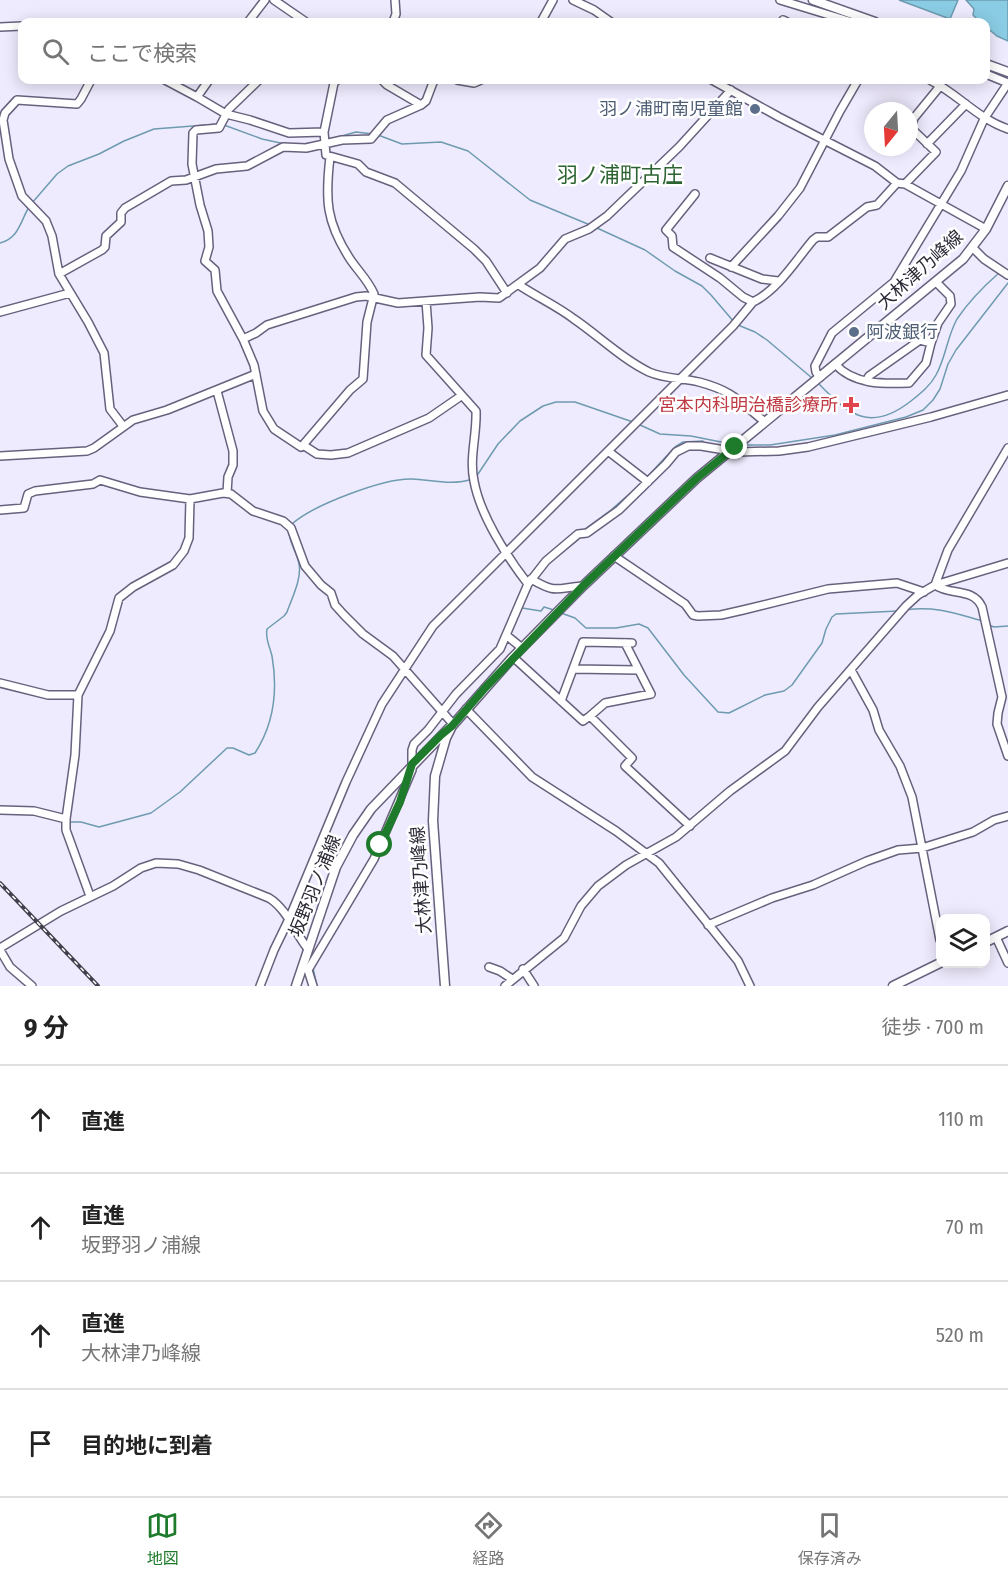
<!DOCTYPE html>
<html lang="ja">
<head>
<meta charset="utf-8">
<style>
	:root { --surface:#fff; --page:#f2f2f2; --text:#222; --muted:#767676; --line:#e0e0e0; --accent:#1e7b2c }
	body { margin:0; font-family:"Fira Sans Condensed","Noto Sans JP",sans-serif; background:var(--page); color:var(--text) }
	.controls { position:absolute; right:18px; bottom:18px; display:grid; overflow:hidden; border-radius:12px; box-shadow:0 3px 15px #0003 }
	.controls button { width:54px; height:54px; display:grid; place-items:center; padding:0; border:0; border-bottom:2px solid var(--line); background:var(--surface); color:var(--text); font:30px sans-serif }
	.compass { position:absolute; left:864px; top:102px; width:54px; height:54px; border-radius:50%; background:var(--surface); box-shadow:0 3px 15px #0003; rotate:198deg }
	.stop { position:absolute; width:18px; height:18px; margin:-14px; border:4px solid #1e7b2c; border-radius:50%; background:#fff }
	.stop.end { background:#1e7b2c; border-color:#fff; box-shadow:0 2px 6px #0008 }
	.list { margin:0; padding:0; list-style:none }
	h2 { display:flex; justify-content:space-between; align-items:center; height:78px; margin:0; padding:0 24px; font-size:26px }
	h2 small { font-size:20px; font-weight:400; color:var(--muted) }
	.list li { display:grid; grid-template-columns:39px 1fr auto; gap:18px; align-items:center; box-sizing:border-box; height:108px; padding:0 24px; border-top:2px solid var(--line) }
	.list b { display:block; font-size:22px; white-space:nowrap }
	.list p { margin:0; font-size:20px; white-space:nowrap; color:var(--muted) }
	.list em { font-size:20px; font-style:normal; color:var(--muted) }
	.icon { flex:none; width:33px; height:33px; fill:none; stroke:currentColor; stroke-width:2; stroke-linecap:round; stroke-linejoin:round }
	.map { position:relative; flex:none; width:1008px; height:986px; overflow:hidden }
	.search { position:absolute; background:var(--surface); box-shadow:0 3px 15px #0003; left:18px; right:18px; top:18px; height:66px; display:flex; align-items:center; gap:15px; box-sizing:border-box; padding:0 21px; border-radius:12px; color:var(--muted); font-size:22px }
	.sheet { height:510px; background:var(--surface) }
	nav { display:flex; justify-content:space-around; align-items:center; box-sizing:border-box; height:84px; border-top:2px solid var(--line); background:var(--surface); font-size:16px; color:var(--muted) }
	nav a { display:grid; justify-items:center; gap:3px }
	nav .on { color:var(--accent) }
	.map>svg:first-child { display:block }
	.water { fill:#8acce4; stroke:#6e9bb0; stroke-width:1.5 }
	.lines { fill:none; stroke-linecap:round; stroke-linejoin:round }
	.stream { stroke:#6e9bb0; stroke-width:1.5 }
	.minor-casing { stroke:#68617d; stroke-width:10 }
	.major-casing { stroke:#68617d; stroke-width:11 }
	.minor { stroke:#fff; stroke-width:7 }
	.major { stroke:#fff; stroke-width:8 }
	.rail-casing { stroke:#43404d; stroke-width:4 }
	.rail { stroke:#fff; stroke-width:1.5; stroke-dasharray:4.5; stroke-linecap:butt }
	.route { stroke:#1e7b2c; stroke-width:8 }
	.service-dot { fill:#5c6f8a; stroke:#fff; stroke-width:2 }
	.health-dot { fill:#e0444e; stroke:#fff; stroke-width:2 }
	.labels { text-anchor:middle; stroke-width:5; stroke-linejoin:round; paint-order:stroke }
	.service-label { font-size:18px; fill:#4e5e75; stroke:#fff; text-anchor:end }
	.street-label { font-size:18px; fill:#2c2935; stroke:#fff }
	.health-label { font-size:18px; fill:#be3a42; stroke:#fff; text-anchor:end }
	.quarter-label { font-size:21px; fill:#2c6330; stroke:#fff }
</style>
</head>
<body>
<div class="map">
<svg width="1008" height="986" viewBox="0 0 1008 986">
	<rect width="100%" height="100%" fill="#efebfe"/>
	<path class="water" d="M899,0H958L950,19Z
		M966,0H1008V41L997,36L986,27V22H980L973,15L974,9Z"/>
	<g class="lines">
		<path class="stream" d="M224,125L262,139L285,144
			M378,135L402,144L441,142L468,151L530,200L590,225
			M331,139L356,132L373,134
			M302,144L312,143
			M32,203L57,174L68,166L99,154L124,141L154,129L219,124
			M597,228L645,250L675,271L702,286L711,295L734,322
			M0,243C19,238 20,222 29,207
			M738,325L755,332L767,340L812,378
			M818,383C849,415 870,433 911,401C921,393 930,386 936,375C946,357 947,337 957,319C969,301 984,286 1000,272
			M640,425L660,434L691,436L731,444
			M742,445H770L835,435L906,417L923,410L933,400L940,389L948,364L956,350L1008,283
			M476,477L498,444L520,421L543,406L556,402H575L633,422
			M647,477L675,447L683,442L703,441
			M292,524C313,505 384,478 412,479C432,480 453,486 472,479
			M585,529L611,510L644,481
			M548,564L578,540L581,536
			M522,608L541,611L544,607L554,610
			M905,610C937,606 953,613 983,621
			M561,613L575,618L586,628H616L639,624L648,628L684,675L718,712L729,713L765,695L784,691L792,685L822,643L826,629L832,617L836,614L898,611
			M989,625L994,627L1008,626
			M69,822H81L99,827L151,813L180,792L227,748H233L249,755L255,753C274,724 278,691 272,656C270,647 265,639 267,629L284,616L287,612C292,598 302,578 299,564C297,552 289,543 289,531
			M393,822L412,777
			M323,951L350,906
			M313,968L317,986"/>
		<defs>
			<path id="minor" d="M274,0L306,22
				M573,0L594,10L611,22
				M780,0L852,22
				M783,20L787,22
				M248,22L265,0
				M393,22L396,14L395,0
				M541,22L553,0
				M0,27L22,26
				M986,74L1008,83
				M91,80L81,99L77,104L17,100L5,113L3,120L9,159L22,196L46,221L52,236L59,274L88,322L104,353L110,409L123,426
				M165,80L197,97
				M209,80L197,97L226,114L250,120L289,133L324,132
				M259,80L229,109L219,128L196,130L193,133L192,164L200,205L208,231L209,247L205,261L215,270L217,291L243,339L254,365L263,411L274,429L301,447L303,445L317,454L331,455L348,453L429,418L461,396
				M337,80L334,83L324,132L326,155L358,164L366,172L395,183L474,249L486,261L507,293
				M382,80L387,85L421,105L426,101L434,80
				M457,80L474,83L481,80
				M712,80L779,117L875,166L897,183L905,184L986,229
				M930,80C958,94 978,119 1008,129
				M927,144L966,104
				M905,184L936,152L911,128L914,118L941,85
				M695,194L666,230L672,236L673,247L720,278L743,297L753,302C778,290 796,260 813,240L817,237H828L867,207L877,205L897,183
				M973,248L984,259L1008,275
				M710,258L762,279L778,281
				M731,267L778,216L800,188L840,111L858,80
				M59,274L102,250L105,247L106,236L121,222V213L125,208L171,181L186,180L216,169L247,166L283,147L306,148L342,140L371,139L387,120L421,105
				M519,285C537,297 557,306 574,319C599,336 622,359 649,372C665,379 682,378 699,382C733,391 739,401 765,422
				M426,301L428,328L426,355L476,411C477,435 469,458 474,481C480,515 507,557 528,584
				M0,312L70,293
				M243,339L256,333L267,325L356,297L366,296L398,303L480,297L499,298L540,268L565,239L589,229L607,216L679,147L731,90
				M835,364C854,385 883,384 909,383L926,363L931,343
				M820,377L816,372L815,366L832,333L894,282L961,171L984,119L1008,83
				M866,381L869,376L920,340L931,343L938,323L951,304L950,296L936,282
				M217,391L233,451V465L228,477L227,493
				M303,445L350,390L363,379L367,322L374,294C368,280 358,271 350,259C326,222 325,200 330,157
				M608,451L648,482
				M0,456L87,451L94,448L133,420L167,410L256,374
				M0,510L24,508L28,494L35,491L93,484L100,480L140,492L190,499
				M614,556L685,604L693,615L698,616L721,615L743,610L828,589L897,583L924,592
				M531,579C557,594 555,588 583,586
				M935,585C950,596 973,587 982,607L1002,697L998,713L997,724L1008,756
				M935,585L948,550L1008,448
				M506,635L522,648
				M513,657L583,721L590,716L632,758L625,766L690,826
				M573,669L638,670
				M851,670L873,710L879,730L900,766L912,797L940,940
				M0,683L48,695H78
				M561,701L583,642L632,643
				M466,709L532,777L616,831L659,863L738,961L750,986
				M590,716L605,703L651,694L625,643
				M0,810L34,811L66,819V830L90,896
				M66,819L75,755L78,695L110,631L119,598L133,587L173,565L184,551L189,538L190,499L223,493L231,494L253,511L283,521L291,528L305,566L321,585L331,593L335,605L344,615L363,634L393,656L453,724
				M708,925L772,898L813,885L867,861L898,850L922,848L973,832L994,820L1008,816
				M996,937L1008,963
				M0,948L61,911L113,886L141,868L156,863L178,864L199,870L269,898C287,909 295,933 308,949
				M0,950L10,967L32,986
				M304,967L308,970L313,986
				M489,967L500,971L512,979
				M523,969L534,986
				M308,970L374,859L412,770V750L414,744L428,730L456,694L500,649L528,584L546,561L578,534L587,533L619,510L666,464L676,452L688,446H701L737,452L779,451L808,447L931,417L1008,395
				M260,986L274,950L289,919L346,782L382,704L433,626L733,326L753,302
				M505,986L564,938L581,906L598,886L626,865L676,837L730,791L785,751L818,707L906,606L918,595L935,585L1008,563"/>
			<path id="major" d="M813,0L875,22
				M986,64L1008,72
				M986,942L1008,931
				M296,986L336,867L353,835L371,809L449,728
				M445,986L433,821L435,776L446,738L452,726L513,657L583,586L697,478L963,259L986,229L1008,186
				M893,986L940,963"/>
		</defs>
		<use href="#minor" class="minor-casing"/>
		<use href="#major" class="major-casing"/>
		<use href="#minor" class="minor"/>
		<use href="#major" class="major"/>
		<defs>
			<path id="rail" d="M0,883L98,986"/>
		</defs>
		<use href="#rail" class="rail-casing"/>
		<use href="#rail" class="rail"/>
	</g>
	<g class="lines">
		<path class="route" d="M380,845L400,802L412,764L441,735L452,726L485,688L583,586L697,478L735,447"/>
	</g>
	<g class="service-dot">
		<circle cx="755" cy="109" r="6"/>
		<circle cx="854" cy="332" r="6"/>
	</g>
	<path class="health-dot" d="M848 396h6v6h6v6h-6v6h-6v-6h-6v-6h6z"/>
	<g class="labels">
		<g class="service-label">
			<text x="743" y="115">羽ノ浦町南児童館</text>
			<text x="866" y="338" text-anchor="start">阿波銀行</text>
		</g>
		<g class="street-label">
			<text transform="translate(920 270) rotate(-42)" y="6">大林津乃峰線</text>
			<text transform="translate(421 880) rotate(-94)" y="6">大林津乃峰線</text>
			<text transform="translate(315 886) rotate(-68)" y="6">坂野羽ノ浦線</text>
		</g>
		<g class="health-label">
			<text x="838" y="411">宮本内科明治橋診療所</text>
		</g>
		<g class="quarter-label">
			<text x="620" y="182">羽ノ浦町古庄</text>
		</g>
	</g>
</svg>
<div class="controls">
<button><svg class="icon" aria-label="layers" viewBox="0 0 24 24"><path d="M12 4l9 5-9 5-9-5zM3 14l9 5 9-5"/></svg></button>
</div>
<svg class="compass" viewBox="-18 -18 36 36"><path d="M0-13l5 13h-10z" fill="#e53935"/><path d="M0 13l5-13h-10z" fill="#767676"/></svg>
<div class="stop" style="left:380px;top:845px"></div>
<div class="stop end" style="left:735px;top:447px"></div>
<div class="search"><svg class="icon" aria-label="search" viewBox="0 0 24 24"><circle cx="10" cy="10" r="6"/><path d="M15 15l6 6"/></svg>ここで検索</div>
</div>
<section class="sheet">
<h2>9 分<small>徒歩 · 700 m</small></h2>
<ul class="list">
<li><svg class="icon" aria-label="ahead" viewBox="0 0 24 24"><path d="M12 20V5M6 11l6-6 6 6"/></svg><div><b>直進</b></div><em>110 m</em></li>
<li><svg class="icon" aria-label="ahead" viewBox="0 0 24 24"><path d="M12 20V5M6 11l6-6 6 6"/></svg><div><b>直進</b><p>坂野羽ノ浦線</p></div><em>70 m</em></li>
<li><svg class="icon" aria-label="ahead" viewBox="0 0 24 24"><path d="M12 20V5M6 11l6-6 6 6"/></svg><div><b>直進</b><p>大林津乃峰線</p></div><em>520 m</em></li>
<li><svg class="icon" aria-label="arrive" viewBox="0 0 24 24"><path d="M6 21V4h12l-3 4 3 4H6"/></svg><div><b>目的地に到着</b></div></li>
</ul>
</section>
<nav>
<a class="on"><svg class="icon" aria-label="map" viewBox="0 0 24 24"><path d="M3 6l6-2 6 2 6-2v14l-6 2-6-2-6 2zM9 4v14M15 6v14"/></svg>地図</a>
<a><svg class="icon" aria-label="directions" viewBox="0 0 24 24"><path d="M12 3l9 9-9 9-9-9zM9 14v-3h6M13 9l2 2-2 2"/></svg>経路</a>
<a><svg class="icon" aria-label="saved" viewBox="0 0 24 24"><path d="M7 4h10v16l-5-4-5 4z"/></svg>保存済み</a>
</nav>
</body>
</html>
